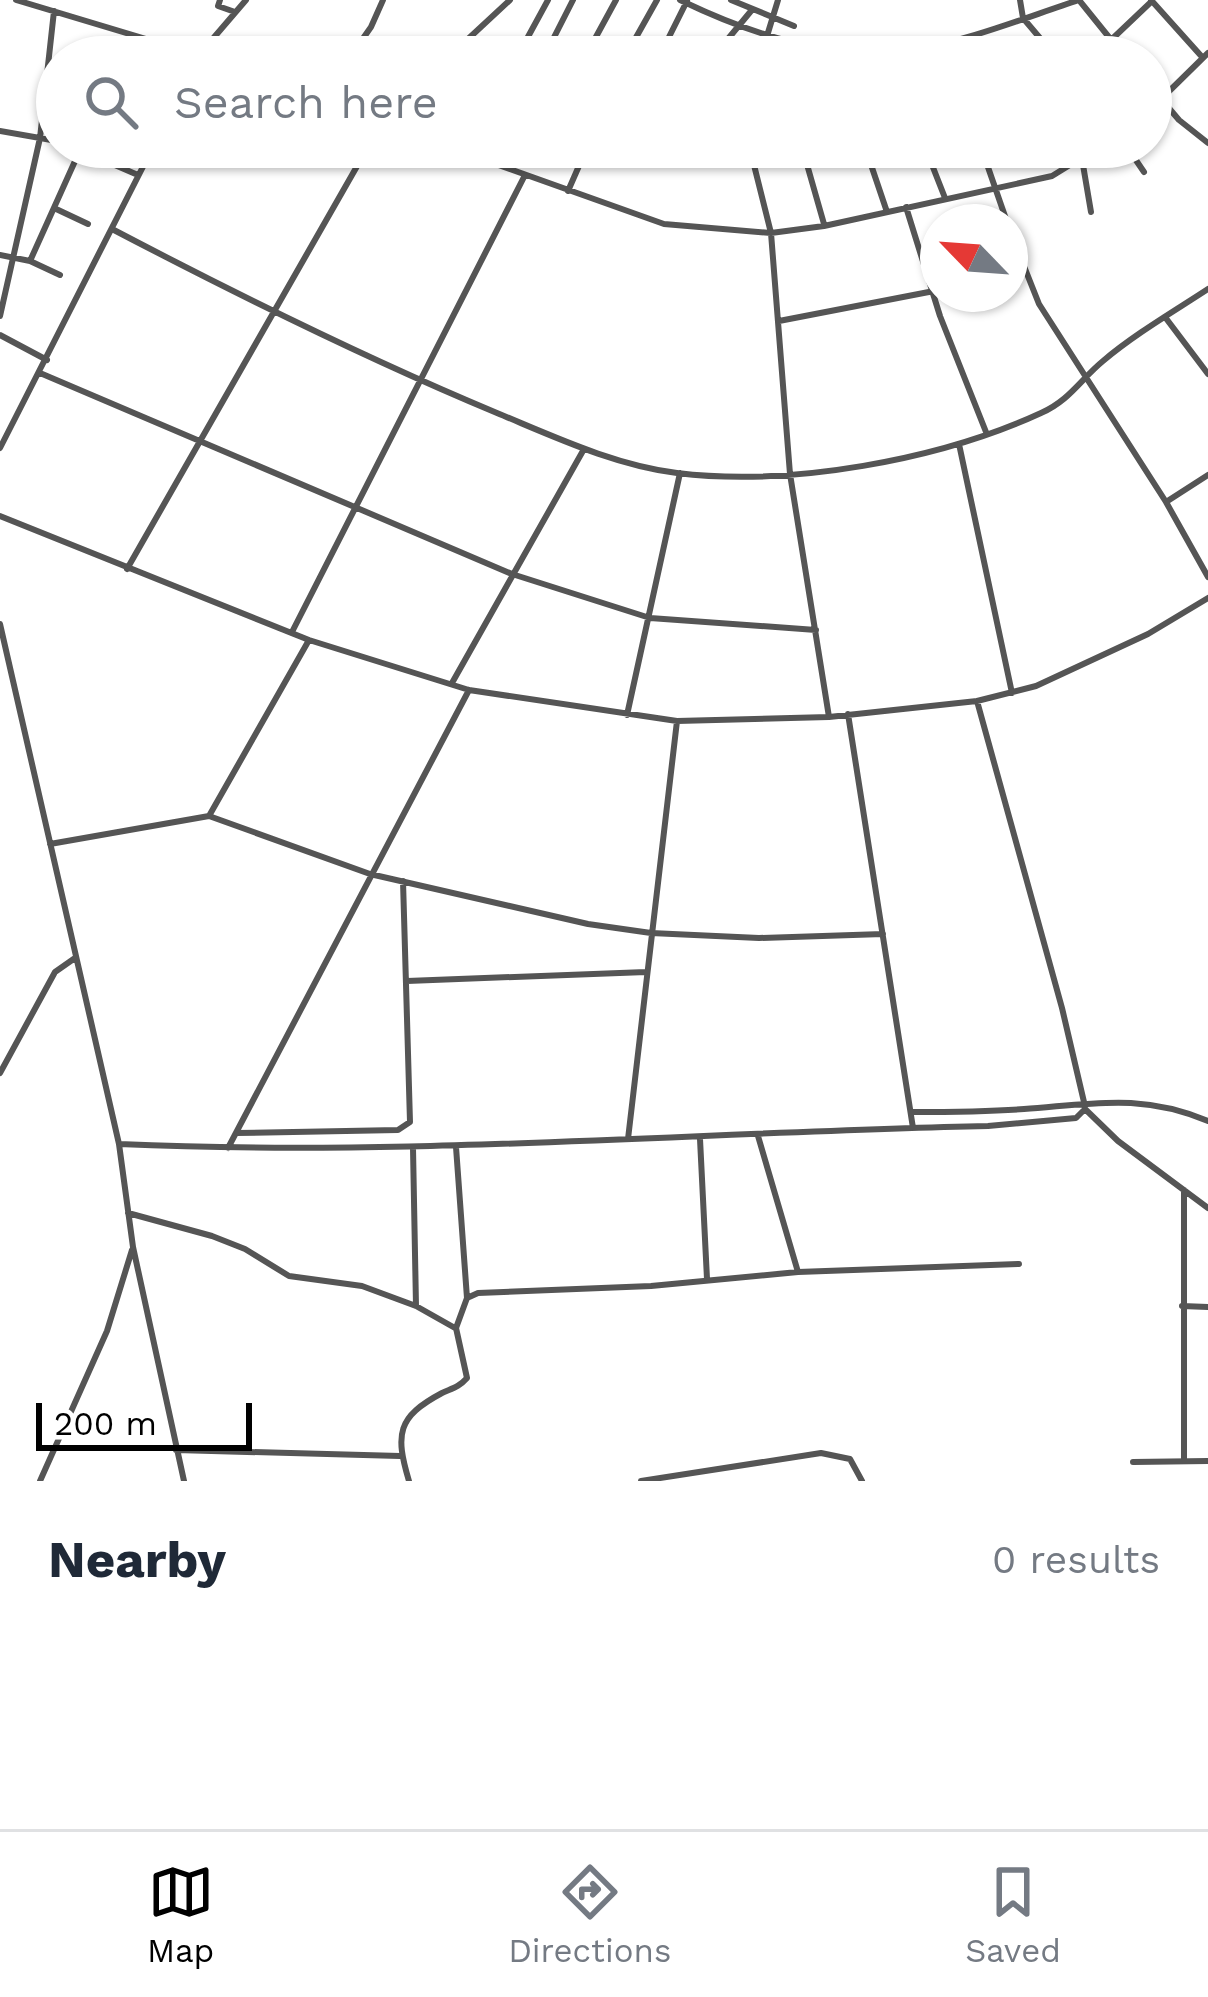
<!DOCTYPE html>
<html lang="en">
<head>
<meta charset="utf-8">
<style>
	:root { --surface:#fff; --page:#f6f6f7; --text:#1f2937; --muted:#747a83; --line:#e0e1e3; --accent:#000 }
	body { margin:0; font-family:"Work Sans",sans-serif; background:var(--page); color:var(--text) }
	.compass { position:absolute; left:920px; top:204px; width:108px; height:108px; border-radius:50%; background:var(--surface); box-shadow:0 3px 9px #0004; rotate:295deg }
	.scale { position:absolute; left:36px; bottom:30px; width:216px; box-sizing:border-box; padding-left:12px; border:6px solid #000; border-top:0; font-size:33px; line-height:42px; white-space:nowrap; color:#000; -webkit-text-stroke:9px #fff; paint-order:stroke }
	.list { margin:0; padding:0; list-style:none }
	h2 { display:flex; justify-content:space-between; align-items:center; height:156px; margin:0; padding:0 48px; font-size:51px }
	h2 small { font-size:39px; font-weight:400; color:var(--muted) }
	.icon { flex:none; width:66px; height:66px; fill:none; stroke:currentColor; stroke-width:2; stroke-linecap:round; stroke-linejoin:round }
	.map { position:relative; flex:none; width:1208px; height:1481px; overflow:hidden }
	.search { position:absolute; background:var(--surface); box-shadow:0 3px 9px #0004; left:36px; right:36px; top:36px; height:132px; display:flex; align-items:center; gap:30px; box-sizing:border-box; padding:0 42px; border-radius:66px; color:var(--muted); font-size:45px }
	.sheet { height:348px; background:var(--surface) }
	nav { display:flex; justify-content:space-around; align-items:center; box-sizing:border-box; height:168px; border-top:3px solid var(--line); background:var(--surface); font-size:33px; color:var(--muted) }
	nav a { display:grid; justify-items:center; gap:6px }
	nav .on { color:var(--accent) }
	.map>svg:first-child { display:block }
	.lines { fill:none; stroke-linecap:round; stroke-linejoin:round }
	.street { stroke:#555; stroke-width:6 }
</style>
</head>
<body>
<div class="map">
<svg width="1208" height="1481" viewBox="0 0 1208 1481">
	<rect width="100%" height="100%" fill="#fff"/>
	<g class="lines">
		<path class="street" d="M16,0L206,57
			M220,0L218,6L235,12
			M680,0C748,33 834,62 911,50C968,41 1024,18 1079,0
			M731,0L794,26
			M1020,0L1023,18L1056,57
			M1079,0L1125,57
			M1151,0L1203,58
			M767,36L778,0
			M1111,40L1152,1
			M356,49L374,57
			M198,56L246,0
			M350,57L371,27L383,0
			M460,57L468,39L510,0
			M517,57L548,0
			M544,57L573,0
			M585,57L616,0
			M625,57L657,0
			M659,57L687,1
			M713,57L751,11
			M1151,87L1179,120L1208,143
			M1151,109L1208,53
			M0,131L57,141
			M73,147L138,175
			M448,147L664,224L771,233L824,226L1052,176L1099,147
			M673,147L712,151L732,147
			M735,147L754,165L771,233L790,474L829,717
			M802,147L824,224
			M865,147L887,212
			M925,147L945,198
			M981,147L1007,222
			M1127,147L1144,172
			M582,159L587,147
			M1082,159L1091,212
			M568,191L582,159L613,147
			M906,207L940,316L986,432
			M54,208L88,224
			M112,229C238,295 365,358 497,413C555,437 614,465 677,473C790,487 939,460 1041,413C1069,401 1081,379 1103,361C1135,334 1173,312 1208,289
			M1010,231L1039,304L1166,502L1208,577
			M0,255L30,261L60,275
			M30,261L80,150
			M0,316L40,138L54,11
			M1165,317L1208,374
			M779,321L934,291
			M0,335L47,360
			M40,373L512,574L650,618L816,630
			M959,444L1012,693
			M0,448L153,147
			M1166,502L1208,475
			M0,516L309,640L469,690L677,721L829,717L977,701L1036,686L1148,634L1208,598
			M127,569L368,147
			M0,624L119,1144L133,1247L184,1481
			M292,632L525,175
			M452,683L584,449
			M848,714L913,1128
			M627,715L680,473
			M209,816L309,640
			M50,844L209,816L370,874L588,924L651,933L759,938L883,934
			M407,981L646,972
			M0,1073L55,972L75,958
			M1085,1109L1118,1141L1208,1208
			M911,1112C949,1112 986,1112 1024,1109C1093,1104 1141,1093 1208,1121
			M236,1133L398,1130L410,1122L403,881
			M758,1136L798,1272L1019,1264
			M628,1139L677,721
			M700,1139L707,1279
			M119,1144C409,1157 698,1132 988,1126L1076,1118L1085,1109L1084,1102L1062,1008L977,701
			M456,1147L467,1298
			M228,1148L469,690
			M413,1148L416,1306
			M1184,1190V1461
			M128,1213L212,1236L245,1249L289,1276L362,1286L416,1306L455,1328
			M1182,1306L1208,1307
			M176,1450L400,1456
			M1133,1462L1208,1461
			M40,1481L107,1331L132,1250
			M409,1481C395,1434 397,1417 442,1393C453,1388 459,1387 467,1378L456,1328L467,1298L478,1293L651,1286L798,1272
			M641,1481L821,1453L850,1459L862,1481"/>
	</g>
</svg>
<svg class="compass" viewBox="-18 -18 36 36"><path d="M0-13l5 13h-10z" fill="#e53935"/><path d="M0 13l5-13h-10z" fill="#747a83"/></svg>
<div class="scale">200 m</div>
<div class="search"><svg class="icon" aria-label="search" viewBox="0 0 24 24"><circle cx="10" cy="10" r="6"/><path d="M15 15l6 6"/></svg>Search here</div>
</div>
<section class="sheet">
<h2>Nearby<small>0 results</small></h2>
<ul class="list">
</ul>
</section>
<nav>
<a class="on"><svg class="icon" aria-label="map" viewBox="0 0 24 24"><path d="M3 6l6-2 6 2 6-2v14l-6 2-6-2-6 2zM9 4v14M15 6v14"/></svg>Map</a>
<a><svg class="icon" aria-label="directions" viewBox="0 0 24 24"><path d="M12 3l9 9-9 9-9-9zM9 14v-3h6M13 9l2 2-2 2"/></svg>Directions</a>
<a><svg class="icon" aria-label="saved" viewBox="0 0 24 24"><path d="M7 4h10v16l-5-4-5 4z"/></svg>Saved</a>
</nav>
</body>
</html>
